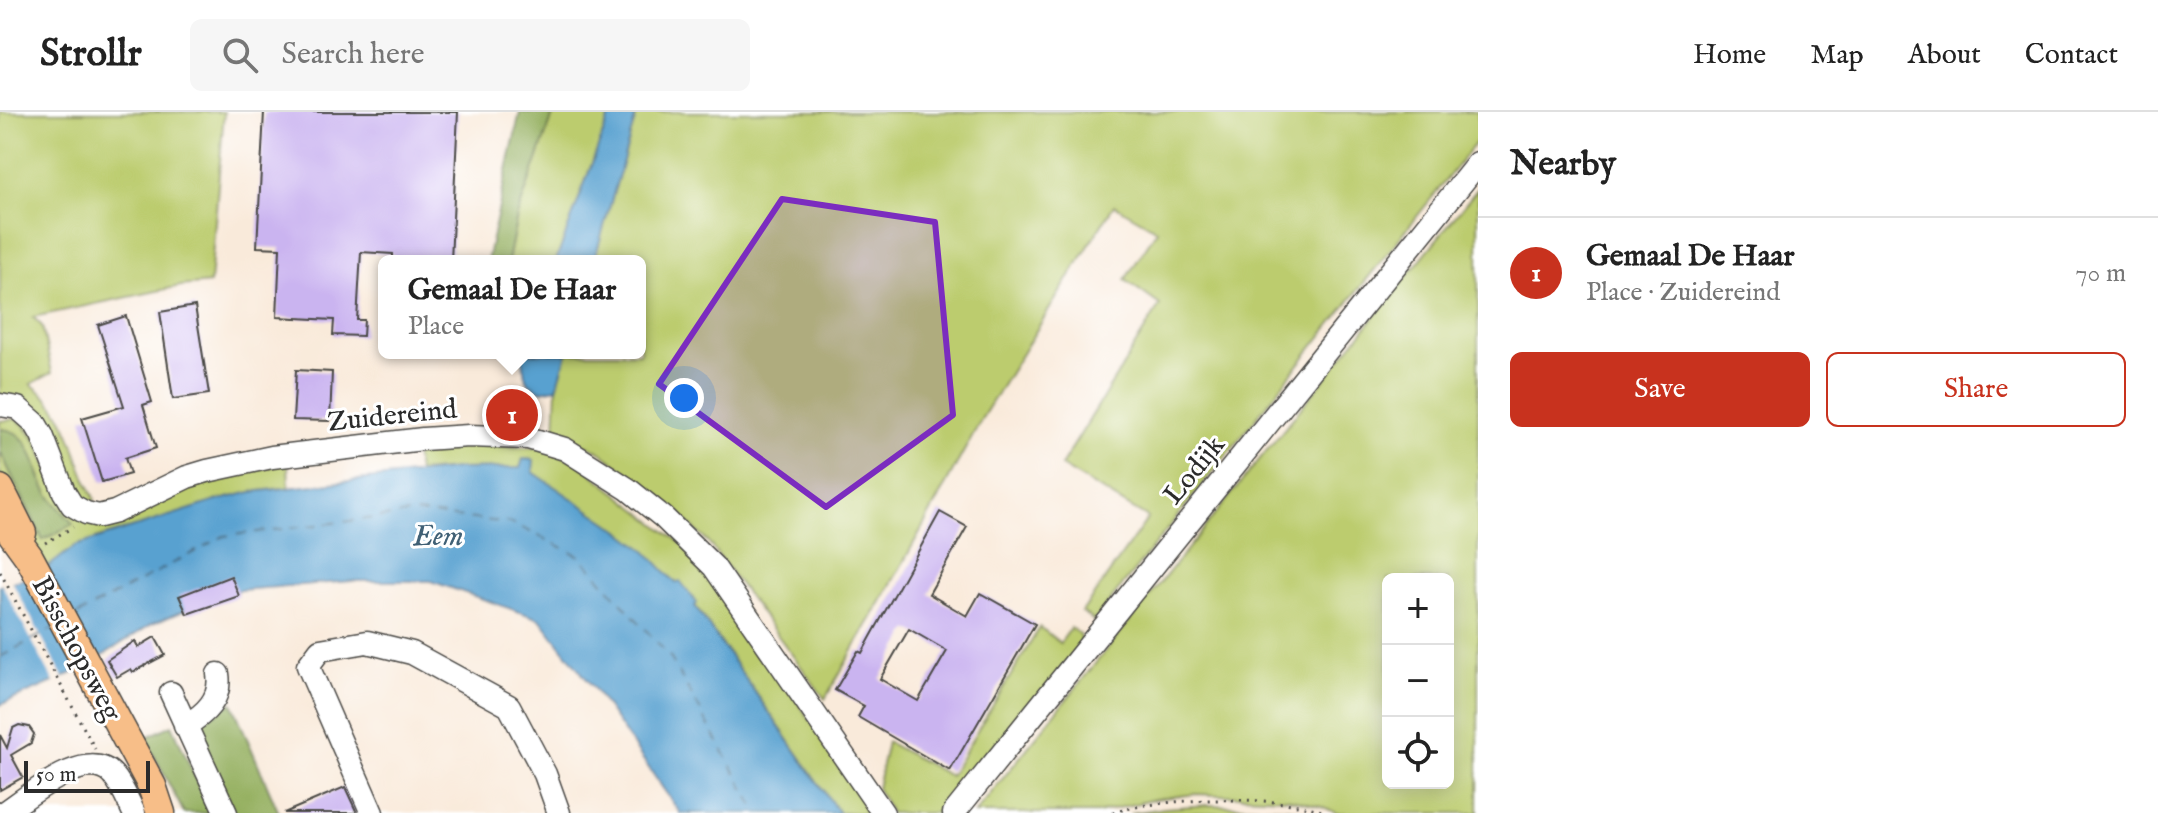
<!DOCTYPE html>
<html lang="en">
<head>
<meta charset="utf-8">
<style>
	:root { --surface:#fff; --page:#f6f6f6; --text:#222; --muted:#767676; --line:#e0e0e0; --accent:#c8321e }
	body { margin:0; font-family:"IM FELL English",serif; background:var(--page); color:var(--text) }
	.controls { position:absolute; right:24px; bottom:24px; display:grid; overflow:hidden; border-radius:12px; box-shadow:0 4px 20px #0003 }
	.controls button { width:72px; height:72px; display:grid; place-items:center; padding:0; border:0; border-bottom:2px solid var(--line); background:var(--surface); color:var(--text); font:40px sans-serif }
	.scale { position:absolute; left:24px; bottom:20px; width:126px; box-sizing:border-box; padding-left:8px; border:4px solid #2b2b2b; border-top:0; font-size:22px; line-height:28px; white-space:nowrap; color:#2b2b2b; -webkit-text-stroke:6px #fff; paint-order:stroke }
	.you { position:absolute; left:684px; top:286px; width:28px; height:28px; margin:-20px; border:6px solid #fff; border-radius:50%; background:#1a73e8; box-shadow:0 0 0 12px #1a73e833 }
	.badge { display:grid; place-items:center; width:52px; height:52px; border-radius:50%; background:var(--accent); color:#fff; font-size:26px; font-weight:700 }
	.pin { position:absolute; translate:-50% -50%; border:4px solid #fff; box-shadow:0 2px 8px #0006 }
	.popup { position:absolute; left:378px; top:143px; width:268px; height:104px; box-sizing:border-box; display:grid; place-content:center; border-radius:12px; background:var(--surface); filter:drop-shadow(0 2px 6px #0005); font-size:26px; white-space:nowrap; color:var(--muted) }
	.popup b { font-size:30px; color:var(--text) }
	.popup::after { content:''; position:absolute; left:50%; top:100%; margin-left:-16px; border:16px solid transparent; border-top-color:var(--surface) }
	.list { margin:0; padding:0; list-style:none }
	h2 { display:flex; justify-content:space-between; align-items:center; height:104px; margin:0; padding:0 32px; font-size:34px }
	h2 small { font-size:26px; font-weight:400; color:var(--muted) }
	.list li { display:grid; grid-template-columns:52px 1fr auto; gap:24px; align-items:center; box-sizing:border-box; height:112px; padding:0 32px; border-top:2px solid var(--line) }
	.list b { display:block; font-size:30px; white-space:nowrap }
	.list p { margin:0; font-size:26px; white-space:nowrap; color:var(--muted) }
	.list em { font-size:26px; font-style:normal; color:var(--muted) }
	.actions { display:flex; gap:16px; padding:24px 32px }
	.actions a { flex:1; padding:18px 0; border:2px solid var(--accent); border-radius:12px; text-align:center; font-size:28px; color:var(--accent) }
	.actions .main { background:var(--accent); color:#fff }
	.icon { flex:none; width:44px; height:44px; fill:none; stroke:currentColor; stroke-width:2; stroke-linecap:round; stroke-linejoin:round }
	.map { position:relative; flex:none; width:1478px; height:701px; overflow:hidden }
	header { display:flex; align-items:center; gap:48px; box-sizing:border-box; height:112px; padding:0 40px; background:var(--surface); border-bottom:2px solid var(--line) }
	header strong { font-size:38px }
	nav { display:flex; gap:44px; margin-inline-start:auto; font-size:28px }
	.search { width:560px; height:72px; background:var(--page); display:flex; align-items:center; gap:20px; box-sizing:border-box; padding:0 28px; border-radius:12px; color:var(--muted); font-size:30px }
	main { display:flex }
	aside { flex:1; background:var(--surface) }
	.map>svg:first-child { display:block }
	.green { fill:#bccc6e; stroke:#747c4c; stroke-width:2; fill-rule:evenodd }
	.forest { fill:#95b061; stroke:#606e46; stroke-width:2 }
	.water { fill:#59a1d0; stroke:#42667e; stroke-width:2 }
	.pier { fill:#f9eada }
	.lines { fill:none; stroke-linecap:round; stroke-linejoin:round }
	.ferry { stroke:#406075; stroke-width:2; stroke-dasharray:10 8; stroke-linecap:butt }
	.building { fill:#cab4f0; fill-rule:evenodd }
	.minor-casing { stroke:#4a4845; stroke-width:25 }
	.major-casing { stroke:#4a4845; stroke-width:31 }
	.path { stroke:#4a4845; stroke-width:3; stroke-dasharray:2 6; stroke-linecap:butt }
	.minor { stroke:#fff; stroke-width:22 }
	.major { stroke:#f7be88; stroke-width:28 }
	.marked { fill:#7b2cbf; fill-opacity:0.2; stroke:#7b2cbf; stroke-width:6; stroke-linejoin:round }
	.labels { text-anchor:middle; stroke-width:6; stroke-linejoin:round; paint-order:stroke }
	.street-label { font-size:28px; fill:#2b2b2b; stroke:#fff }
	.water-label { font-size:30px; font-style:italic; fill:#406075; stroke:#fff }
</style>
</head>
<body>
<header>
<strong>Strollr</strong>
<div class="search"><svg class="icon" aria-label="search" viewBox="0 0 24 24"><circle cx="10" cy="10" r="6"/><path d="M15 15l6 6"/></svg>Search here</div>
<nav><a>Home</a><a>Map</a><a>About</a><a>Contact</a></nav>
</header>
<main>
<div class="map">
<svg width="1478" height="701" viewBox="0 0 1478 701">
	<rect width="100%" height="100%" fill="#fff"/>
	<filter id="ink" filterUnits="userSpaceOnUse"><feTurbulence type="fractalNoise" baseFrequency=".0125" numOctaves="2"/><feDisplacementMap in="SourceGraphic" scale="16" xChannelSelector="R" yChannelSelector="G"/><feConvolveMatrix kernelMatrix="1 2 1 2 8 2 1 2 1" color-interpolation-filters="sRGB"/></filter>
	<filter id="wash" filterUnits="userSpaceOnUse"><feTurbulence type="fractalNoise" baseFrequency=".006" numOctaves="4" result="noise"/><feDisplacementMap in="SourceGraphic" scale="32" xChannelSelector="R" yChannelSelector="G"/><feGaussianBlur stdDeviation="1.8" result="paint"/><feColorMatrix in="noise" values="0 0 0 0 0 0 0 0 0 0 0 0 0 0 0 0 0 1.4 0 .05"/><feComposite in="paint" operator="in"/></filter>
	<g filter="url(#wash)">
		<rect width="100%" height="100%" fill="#f9eada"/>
		<path class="green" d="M0,0H224L210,171L181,174L33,205L42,214L52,261L31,272C76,305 71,343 95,387L93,390H90L79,381L64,365L0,283Z
			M554,0H611L556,149H508L517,104Z
			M637,0H1478V28L1094,509L1082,500L1148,406L1061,354L1160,193L1125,168L1157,118L1114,93L982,306L903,451L825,587L708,430L664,388L632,363L596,337L555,319L557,276L567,241H640V149H594Z
			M1478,76V701H1337L1321,694L1287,686L1196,682L1155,687L1097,701H975ZM1388,467H1448V671H1388Z
			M15,307L31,318L69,401L189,372L288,351L289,375L251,380L216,389L161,408L98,426L48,455L42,447L0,361V339L43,428L72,412L58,397L45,376L33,346L2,317L0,320V309Z
			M459,331L541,336L575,349L691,439L876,701H839L679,470L677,472L645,439L532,360L534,348L523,347L521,356L457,357L418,360L414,336Z
			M1040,515L1060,531L1071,516L1079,522L1082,530L947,701H891L877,676L887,630L950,664Z
			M1208,693L1289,696L1308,701H1130L1165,696Z"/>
		<path class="forest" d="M520,0H554L517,104L508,149H487Z
			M2,317C32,319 33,354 45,376C52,390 64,400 73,412L43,428L0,339V320Z
			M232,591L279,701H230L192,616Z
			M172,613L211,701H184L145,626Z"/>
		<path class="water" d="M611,0H637L594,149H556Z
			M522,241H567L557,276L542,279C519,269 526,261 522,241Z
			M523,347L534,348L533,360L623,421L645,438L676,471L680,469L697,491L695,494L839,701H680L595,578L540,507L431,469H352L240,478L226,481L152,512L94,549L65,565L0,593V473L28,466L48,455L75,434L216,389L251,380L457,357L520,356Z"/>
		<path class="pier" d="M10,466L65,569L56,574L0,469Z"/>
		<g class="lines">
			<path class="ferry" d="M77,503L224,424L417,401L512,411L580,444L670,545L758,701
				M0,545L54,516"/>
		</g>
		<g id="blocks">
			<path class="building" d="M264,0H458L451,149H393V142L361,140L357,208H364L363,224L333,223L334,208L277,205L280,136L257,135Z
				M195,194L209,282L173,287L160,200Z
				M126,204L152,290L143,293L156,336L125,346L130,362L102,370L82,306L124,294L98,213Z
				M296,258L332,260L330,309L293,308Z
				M940,400L967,415L929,482L967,504L980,481L1035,512L950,659L858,605L864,594L835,578L858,539L862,541ZM909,517L947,539L918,589L880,567Z
				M231,464L239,484L187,502L179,484Z
				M155,525L165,543L133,560L131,557L117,565L107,548L135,529L138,535Z
				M19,613L29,615L34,622L31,631L11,643L23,665L0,678V623L7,636L13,616Z
				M345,675L357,701H284Z"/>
		</g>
	</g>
	<g filter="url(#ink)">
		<use href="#blocks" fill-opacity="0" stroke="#4a4845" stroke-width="2"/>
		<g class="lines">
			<defs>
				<path id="minor" d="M0,293L18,296L35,311L42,323L64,380L72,393L86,401L99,404L115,400L187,365L207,359L272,345L423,327L469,324L528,326L565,337L628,377L663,405L714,455L883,701
					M171,581L226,701
					M185,614C205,602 222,587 218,562
					M4,701C28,685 87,634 113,663C122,673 128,689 134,701
					M372,701L308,554L320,538L367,530L412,541L509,594L545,662L559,701
					M954,701L1478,51"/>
				<path id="major" d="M0,377L22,421
					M0,405L29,445L152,674L161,701"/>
			</defs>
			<use href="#minor" class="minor-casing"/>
			<use href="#major" class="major-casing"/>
			<path class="path" d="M45,431L73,415
				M0,460L95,637
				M1113,701C1156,685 1285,682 1326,701"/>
			<use href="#minor" class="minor"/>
			<use href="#major" class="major"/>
		</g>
	</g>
	<path class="marked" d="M782,87L935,110L953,303L826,395L659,272Z"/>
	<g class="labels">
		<g class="street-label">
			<text transform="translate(392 302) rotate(-6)" y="10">Zuidereind</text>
			<text transform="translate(1193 357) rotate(-51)" y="10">Lodijk</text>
			<text transform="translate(78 536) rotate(62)" y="10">Bisschopsweg</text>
		</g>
		<g class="water-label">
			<text transform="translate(438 423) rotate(-1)" y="10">Eem</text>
		</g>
	</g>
</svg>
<div class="controls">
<button>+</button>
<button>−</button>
<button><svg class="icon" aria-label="locate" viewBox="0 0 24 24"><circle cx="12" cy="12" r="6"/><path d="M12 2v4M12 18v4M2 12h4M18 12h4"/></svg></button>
</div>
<div class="scale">50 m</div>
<div class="you"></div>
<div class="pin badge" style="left:512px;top:303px">1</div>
<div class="popup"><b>Gemaal De Haar</b>Place</div>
</div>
<aside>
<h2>Nearby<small></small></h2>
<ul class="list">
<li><span class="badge">1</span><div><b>Gemaal De Haar</b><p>Place · Zuidereind</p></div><em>70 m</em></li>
</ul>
<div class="actions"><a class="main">Save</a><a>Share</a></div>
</aside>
</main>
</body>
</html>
